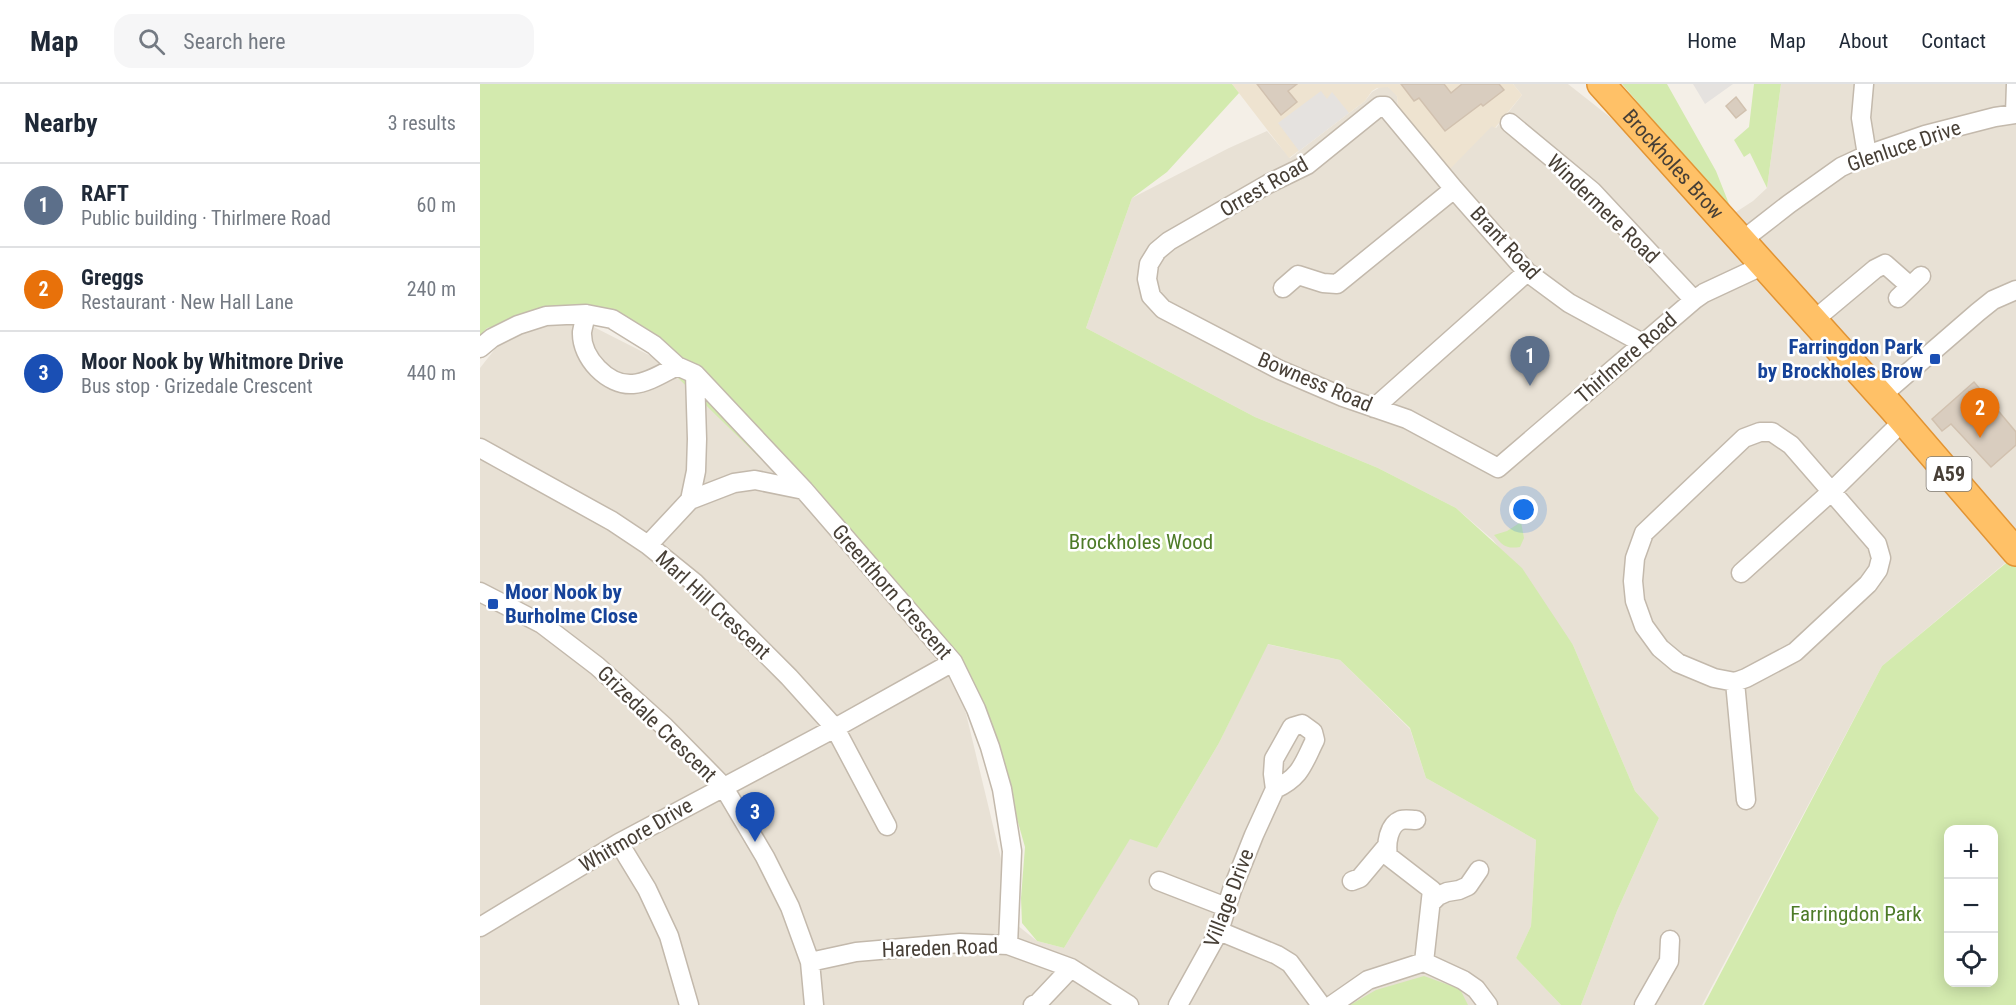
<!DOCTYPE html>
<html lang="en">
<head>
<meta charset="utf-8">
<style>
	:root { --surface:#fff; --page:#f6f6f7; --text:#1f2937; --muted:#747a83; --line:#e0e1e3; --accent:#ff2513 }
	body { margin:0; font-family:"Roboto Condensed",sans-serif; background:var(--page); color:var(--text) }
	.controls { position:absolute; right:18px; bottom:18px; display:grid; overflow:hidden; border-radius:12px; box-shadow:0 3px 15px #0003 }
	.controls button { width:54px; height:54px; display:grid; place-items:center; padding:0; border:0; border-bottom:2px solid var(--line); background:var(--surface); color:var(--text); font:30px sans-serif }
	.you { position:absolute; left:1044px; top:426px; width:21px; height:21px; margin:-15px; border:4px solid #fff; border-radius:50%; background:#1a73e8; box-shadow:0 0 0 9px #1a73e833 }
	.badge { display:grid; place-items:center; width:39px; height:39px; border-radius:50%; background:var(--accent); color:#fff; font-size:20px; font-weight:700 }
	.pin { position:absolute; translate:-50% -50px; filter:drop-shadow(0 2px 3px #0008) }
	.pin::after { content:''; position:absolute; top:32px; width:21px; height:18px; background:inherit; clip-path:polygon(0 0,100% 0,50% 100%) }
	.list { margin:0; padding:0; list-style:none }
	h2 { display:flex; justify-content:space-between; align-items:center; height:78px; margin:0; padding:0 24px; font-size:26px }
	h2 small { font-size:20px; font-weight:400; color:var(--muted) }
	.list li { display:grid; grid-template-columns:39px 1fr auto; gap:18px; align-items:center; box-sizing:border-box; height:84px; padding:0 24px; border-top:2px solid var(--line) }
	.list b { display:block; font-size:22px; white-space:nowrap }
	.list p { margin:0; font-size:20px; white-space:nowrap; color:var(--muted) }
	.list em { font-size:20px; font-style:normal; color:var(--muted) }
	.icon { flex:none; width:33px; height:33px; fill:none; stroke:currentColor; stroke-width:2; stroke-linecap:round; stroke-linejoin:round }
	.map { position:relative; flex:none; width:1536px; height:921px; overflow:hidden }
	header { display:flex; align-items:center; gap:36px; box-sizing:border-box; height:84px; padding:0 30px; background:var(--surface); border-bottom:2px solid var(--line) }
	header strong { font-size:28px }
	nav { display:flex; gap:33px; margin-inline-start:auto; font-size:21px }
	.search { width:420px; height:54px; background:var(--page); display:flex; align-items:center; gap:15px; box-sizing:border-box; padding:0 21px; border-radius:18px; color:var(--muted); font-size:22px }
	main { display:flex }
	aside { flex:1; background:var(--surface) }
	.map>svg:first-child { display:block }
	.residential { fill:#e8e1d5 }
	.education { fill:#eee3d0 }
	.green { fill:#d3eaae; fill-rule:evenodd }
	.parking { fill:#e5e2df }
	.building { fill:#d9cdbf; stroke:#d1c1af; stroke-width:1.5 }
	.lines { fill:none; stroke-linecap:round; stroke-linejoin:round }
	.minor-casing { stroke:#c3b9ac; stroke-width:21 }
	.highway-casing { stroke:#e29433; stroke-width:30 }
	.minor { stroke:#fff; stroke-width:18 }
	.highway { stroke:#ffc167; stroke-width:27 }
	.transit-dot { fill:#1a4fb4; stroke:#fff; stroke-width:2 }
	.labels { text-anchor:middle; stroke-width:5; stroke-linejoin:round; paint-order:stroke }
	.shield { fill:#fff; stroke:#7e7972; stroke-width:1.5 }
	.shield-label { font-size:20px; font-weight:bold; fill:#473f36 }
	.street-label { font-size:21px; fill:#473f36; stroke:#fff }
	.transit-label { font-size:21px; font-weight:bold; fill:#164399; stroke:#fff; text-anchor:end }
	.park-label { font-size:21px; fill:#4d7b27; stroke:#fff }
</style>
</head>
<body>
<header>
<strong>Map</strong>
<div class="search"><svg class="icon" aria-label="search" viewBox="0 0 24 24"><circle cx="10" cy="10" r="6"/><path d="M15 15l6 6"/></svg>Search here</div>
<nav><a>Home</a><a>Map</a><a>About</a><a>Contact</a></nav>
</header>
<main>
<aside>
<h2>Nearby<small>3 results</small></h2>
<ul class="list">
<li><span class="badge" style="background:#5c6f8a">1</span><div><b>RAFT</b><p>Public building · Thirlmere Road</p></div><em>60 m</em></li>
<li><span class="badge" style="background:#e8710a">2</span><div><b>Greggs</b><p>Restaurant · New Hall Lane</p></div><em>240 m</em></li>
<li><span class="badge" style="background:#1a4fb4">3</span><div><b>Moor Nook by Whitmore Drive</b><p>Bus stop · Grizedale Crescent</p></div><em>440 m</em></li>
</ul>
</aside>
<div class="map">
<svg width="1536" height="921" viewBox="0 0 1536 921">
	<rect width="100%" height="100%" fill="#f4efe7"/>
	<path class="residential" d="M1033,0H1088L1253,130L1273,117L1287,104L1301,0H1536V470L1402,582L1222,921H1101L1137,827L1179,734L1155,707L1093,561L1013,456L976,424L898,384L775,333L606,244L652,114L749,64L787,47L810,74L885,17L892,8L902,2L908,3L913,5L917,12L918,24L1013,42L1016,44L1042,11Z
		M102,237L224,299L476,588L537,841L557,857L584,864L650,754L677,764L739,659L787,560L860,576L930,645L946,694L1056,756L1051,842L1036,874L1081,921H0V284L30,246Z"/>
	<path class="education" d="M752,0H1033L1042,11L1015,44L1012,42L968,87L918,24L917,12L908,3L897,4L892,7L885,17L809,74Z"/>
	<path class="green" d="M0,0H752L759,9L687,88L652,114L606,244L775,333L898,384L976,424L1042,484L1093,561L1155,707L1179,734L1137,827L1101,921H1081L1036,874L1051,842L1056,756L946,694L930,644L860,576L788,560L739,659L677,764L650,755L584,864L557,857L542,839L541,814L545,763L517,664L424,515L151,248L110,223L7,244L0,252Z
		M1142,0H1187L1236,87L1253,130L1243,121L1185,50Z
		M1274,0H1301L1287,104L1270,69L1264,73L1254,56L1269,43Z
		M1041,438L1044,454L1040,463C1026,465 1023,462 1014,451L1027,447Z
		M1531,475L1536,482V921H1224L1402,582ZM1468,746H1514V898H1468Z
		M944,892L980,905L988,921H870L896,906Z"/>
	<path class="parking" d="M1213,0H1253L1225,20Z
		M841,7L847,15L852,8L869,29L819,67L798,39Z"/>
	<path class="building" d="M777,0H817L808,7L817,18L801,31Z
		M921,0H964L971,9L982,0H1019L1024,6L1003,22L1001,20L965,47L939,14L934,17Z
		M1256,13L1266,26L1256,34L1246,22Z
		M1494,298L1536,348V361L1511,383L1471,340L1462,347L1452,335Z"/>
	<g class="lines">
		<defs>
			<path id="minor" d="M1384,0L1381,34L1387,71
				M1535,30L1536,0
				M1030,39L1112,107L1214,216
				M1265,159L1273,148L1309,120L1361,83L1387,71L1445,51L1515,33L1536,30
				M803,204L818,191L843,199L857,200L974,105
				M1418,214L1441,192
				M106,230C105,236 103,242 102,248C101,274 128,302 153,300C168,299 183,289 197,282
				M1334,236L1395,185L1405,180L1430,202
				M1164,260L1089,219L1047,188L974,105L905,22H900L895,26L827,81L788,100L689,157L677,167L669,180L667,195L671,212L683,225L800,286L863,313L927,335L1018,384L1214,216L1224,209L1284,181
				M0,264L12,254L38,241L66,232L106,230L132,235L174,261L197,282L215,290L324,406L473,578L496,625L510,663L522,705L532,767L528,861
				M1401,312L1498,228L1513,216L1536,206
				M894,324L1047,188
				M1280,348H1292L1311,361L1397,460L1401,474L1398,486L1388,500L1315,568L1266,594L1255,598L1234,594L1198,579L1180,564L1164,542L1155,517L1153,497L1155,474L1164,449L1264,354Z
				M0,364L132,437L168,461L215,499L309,593L355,644L407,742
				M210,416L254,399L275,396L324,406
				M168,461L210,416L216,387L217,355L215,290
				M1261,489L1352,407L1423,337
				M0,508L62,540L117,582L185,643L243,702L285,773L310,823L330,878L334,921
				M1255,598L1266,716
				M936,736C932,736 925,735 921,736C908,741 906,760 908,772L952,806L944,878
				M139,759L167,805L189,852L209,921
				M679,797L746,823
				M872,797L880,794L906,763
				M951,819L958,812L967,808L979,806L988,802L999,786
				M0,843L139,759L355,644L473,578
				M739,847L797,871L810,879L841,921
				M330,878L376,868L480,859L528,861L591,884L649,921
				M553,921L558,919L591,884
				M698,921L739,847L752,806L774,751L795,705L793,690L794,675L812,643L822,640L833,648L835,656C823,680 821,693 795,705
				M852,921L888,896L944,878L983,896L996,905L1008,921
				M1164,921L1189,877L1190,856"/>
			<g id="highway">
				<path id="s1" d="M1121,0L1413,325L1536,468"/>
			</g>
		</defs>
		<use href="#minor" class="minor-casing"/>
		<use href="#highway" class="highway-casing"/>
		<use href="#minor" class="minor"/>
		<use href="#highway" class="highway"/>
	</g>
	<g class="transit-dot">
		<rect x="1449" y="269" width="12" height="12" rx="3"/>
		<rect x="7" y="514" width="12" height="12" rx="3"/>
	</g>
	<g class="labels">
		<rect class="shield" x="1446.5" y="373" width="45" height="34" rx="4.5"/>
		<g class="shield-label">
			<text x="1469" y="397">A59</text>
		</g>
		<g class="street-label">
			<text transform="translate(1424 62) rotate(-19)" y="7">Glenluce Drive</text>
			<text dy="7" stroke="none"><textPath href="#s1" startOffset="108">Brockholes Brow</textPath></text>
			<text transform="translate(784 103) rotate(-30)" y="7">Orrest Road</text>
			<text transform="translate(1123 125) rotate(44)" y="7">Windermere Road</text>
			<text transform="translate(1025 159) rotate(47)" y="7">Brant Road</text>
			<text transform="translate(1146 274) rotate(-41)" y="7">Thirlmere Road</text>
			<text transform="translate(835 298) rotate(23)" y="7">Bowness Road</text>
			<text transform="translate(412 508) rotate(49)" y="7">Greenthorn Crescent</text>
			<text transform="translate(233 521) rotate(43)" y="7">Marl Hill Crescent</text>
			<text transform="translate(177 640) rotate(44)" y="7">Grizedale Crescent</text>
			<text transform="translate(156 751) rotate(-30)" y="7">Whitmore Drive</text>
			<text transform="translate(749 814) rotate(-69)" y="7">Village Drive</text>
			<text transform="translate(460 864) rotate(-2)" y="7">Hareden Road</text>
		</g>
		<g class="transit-label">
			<text x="1443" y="270">Farringdon Park<tspan x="1443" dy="24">by Brockholes Brow</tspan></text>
			<text x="25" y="515" text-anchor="start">Moor Nook by<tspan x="25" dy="24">Burholme Close</tspan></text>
		</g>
		<g class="park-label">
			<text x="661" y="465">Brockholes Wood</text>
			<text x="1376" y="837">Farringdon Park</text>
		</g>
	</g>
</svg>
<div class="controls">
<button>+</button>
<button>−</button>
<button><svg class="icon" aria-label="locate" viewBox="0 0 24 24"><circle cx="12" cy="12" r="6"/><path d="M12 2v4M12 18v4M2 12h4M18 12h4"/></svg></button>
</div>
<div class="you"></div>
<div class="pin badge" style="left:1050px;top:302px;background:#5c6f8a">1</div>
<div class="pin badge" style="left:1500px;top:354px;background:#e8710a">2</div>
<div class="pin badge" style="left:275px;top:758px;background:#1a4fb4">3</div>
</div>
</main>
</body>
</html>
